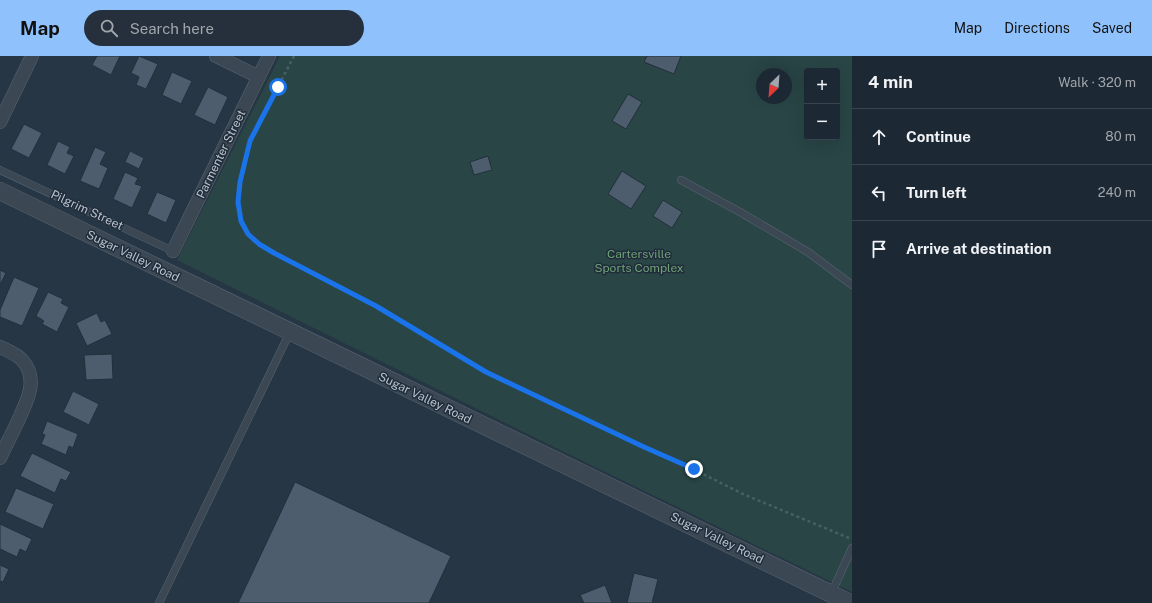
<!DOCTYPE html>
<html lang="en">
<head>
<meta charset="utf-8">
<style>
	:root { --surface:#1c2834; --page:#25303c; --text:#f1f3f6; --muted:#a0a6ac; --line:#3a444f; --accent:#8fc2fc }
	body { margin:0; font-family:"Public Sans",sans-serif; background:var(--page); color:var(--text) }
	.controls { position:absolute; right:12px; top:12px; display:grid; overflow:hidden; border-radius:4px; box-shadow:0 4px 16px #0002 }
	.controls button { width:36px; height:36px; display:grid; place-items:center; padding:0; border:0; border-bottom:1px solid var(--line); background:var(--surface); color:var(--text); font:20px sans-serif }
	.compass { position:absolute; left:756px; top:12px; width:36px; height:36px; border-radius:50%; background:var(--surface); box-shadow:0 4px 16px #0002; rotate:205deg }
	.stop { position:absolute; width:12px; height:12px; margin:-9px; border:3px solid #1a73e8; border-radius:50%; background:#fff }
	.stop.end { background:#1a73e8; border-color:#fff; box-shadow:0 1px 4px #0008 }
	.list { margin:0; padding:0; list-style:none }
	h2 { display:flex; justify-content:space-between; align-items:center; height:52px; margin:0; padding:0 16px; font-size:17px }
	h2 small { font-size:13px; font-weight:400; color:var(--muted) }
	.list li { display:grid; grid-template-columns:26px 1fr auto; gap:12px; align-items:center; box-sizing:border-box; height:56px; padding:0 16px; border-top:1px solid var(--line) }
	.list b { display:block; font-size:15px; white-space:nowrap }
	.list em { font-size:13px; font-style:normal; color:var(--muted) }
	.icon { flex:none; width:22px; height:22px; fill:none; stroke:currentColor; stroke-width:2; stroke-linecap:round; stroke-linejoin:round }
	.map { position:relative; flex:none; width:852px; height:547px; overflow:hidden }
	header { display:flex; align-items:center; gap:24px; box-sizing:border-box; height:56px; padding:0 20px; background:var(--accent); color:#111 }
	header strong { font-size:19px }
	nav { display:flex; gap:22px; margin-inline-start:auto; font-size:14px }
	.search { width:280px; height:36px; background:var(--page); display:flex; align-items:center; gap:10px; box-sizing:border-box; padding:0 14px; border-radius:22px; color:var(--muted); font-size:15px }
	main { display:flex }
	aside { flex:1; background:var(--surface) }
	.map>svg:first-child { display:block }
	.green { fill:#294546; fill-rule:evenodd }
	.building { fill:#4d5d6e; stroke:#222f3c }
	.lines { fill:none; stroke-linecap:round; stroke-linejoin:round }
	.service-casing { stroke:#5a6672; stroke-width:8 }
	.minor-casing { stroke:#5a6672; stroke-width:14 }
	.tertiary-casing { stroke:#5a6672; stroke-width:18 }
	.path { stroke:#476162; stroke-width:2.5; stroke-dasharray:3 3; stroke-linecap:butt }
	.service { stroke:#3b4854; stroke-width:7 }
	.minor { stroke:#3b4854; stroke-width:13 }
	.tertiary { stroke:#3b4854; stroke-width:17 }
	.route { stroke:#1a73e8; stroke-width:5 }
	.labels { text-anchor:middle; stroke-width:3; stroke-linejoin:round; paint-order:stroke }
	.street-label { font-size:12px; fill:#b9c3ce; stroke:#202d3a }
	.park-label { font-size:12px; fill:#6fa076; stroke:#202d3a }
</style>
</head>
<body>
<header>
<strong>Map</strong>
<div class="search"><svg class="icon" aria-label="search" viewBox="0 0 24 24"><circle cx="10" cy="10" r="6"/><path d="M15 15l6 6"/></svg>Search here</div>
<nav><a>Map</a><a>Directions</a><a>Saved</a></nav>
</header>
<main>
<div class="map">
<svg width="852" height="547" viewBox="0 0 852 547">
	<rect width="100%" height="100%" fill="#263645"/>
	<path class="green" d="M280,0H852V536L556,392L177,204ZM807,15H837V81H807ZM762,18H786V42H762Z"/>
	<path class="building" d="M97,0H120L111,19L92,9Z
		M139,0L158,8L146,33L136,29L139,21L131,17Z
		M647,0H681L674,18L644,6Z
		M172,16L192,25L181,48L162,39Z
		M208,31L228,41L215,69L194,59Z
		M628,38L642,46L626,73L612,65Z
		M24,68L42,77L29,102L11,93Z
		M58,85L70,91L67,97L74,100L65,118L47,109Z
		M95,91L106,96L100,108L108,112L99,133L80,125Z
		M130,95L144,102L139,113L125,106Z
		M488,100L492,114L474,119L470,106Z
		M622,115L646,130L631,153L608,138Z
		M125,116L138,122L135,128L142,130L132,152L113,143Z
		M157,136L176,144L166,167L147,158Z
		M663,144L682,156L672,172L653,160Z
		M0,214L6,217L0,229Z
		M14,221L39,232L22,270L0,261V254Z
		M48,236L63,243L61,247L69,251L57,276L42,268L44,265L36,260Z
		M97,257L101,266L105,264L112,278L87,290L76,267Z
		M112,298L113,323L86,324L84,299Z
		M73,335L99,348L89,369L63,356Z
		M47,365L78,378L73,392L69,390L66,399L41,388L45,379L42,378Z
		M32,397L71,416L66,425L61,423L55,437L20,420Z
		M295,426L451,500L429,547H238Z
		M16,432L54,448L43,473L5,456Z
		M0,468L32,483L26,496L20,493L17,501L0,493Z
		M0,509L9,513L3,526L0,525Z
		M634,517L658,523L652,547H627Z
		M605,529L612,547H584L580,539Z"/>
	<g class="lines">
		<defs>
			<path id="service" d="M0,114L173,195
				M681,124L740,156L808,196L852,229
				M831,538L852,492
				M159,547L290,276"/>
			<path id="minor" d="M216,0L259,21
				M0,66L32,0
				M173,195L269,0
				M0,291C8,295 17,298 23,305C40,325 25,349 16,369C11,380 5,391 0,402"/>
			<path id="tertiary" d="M0,135L850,547"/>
		</defs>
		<use href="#service" class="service-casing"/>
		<use href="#minor" class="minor-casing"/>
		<use href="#tertiary" class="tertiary-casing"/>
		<path class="path" d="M294,0L250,85L240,126L238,146L241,165L248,178L259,188L274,197L376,250L486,316L522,334L586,363L644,391L693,413L743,438L849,482"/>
		<use href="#service" class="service"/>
		<use href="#minor" class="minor"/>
		<use href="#tertiary" class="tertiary"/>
	</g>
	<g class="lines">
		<path class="route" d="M278,31L250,85L240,126L238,146L241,165L248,178L259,188L274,197L376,250L486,316L644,391L694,413"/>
	</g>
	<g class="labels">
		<g class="street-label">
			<text transform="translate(221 98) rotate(-64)" y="4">Parmenter Street</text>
			<text transform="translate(87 154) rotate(25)" y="4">Pilgrim Street</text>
			<text transform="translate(133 200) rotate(26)" y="4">Sugar Valley Road</text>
			<text transform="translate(425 342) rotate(26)" y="4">Sugar Valley Road</text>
			<text transform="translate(717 482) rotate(26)" y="4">Sugar Valley Road</text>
		</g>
		<g class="park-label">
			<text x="639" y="202">Cartersville<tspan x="639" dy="14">Sports Complex</tspan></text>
		</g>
	</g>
</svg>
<div class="controls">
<button>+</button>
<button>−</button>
</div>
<svg class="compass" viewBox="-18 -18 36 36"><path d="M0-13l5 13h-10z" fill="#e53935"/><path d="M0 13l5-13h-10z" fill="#a0a6ac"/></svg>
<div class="stop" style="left:278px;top:31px"></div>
<div class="stop end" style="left:694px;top:413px"></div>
</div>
<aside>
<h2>4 min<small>Walk · 320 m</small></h2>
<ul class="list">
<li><svg class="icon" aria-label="ahead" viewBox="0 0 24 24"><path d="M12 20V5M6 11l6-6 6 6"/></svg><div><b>Continue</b></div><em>80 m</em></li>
<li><svg class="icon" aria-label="left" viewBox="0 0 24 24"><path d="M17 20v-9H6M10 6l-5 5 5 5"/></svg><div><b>Turn left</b></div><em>240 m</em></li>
<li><svg class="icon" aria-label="arrive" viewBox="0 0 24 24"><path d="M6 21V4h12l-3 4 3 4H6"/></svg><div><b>Arrive at destination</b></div></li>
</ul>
</aside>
</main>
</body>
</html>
